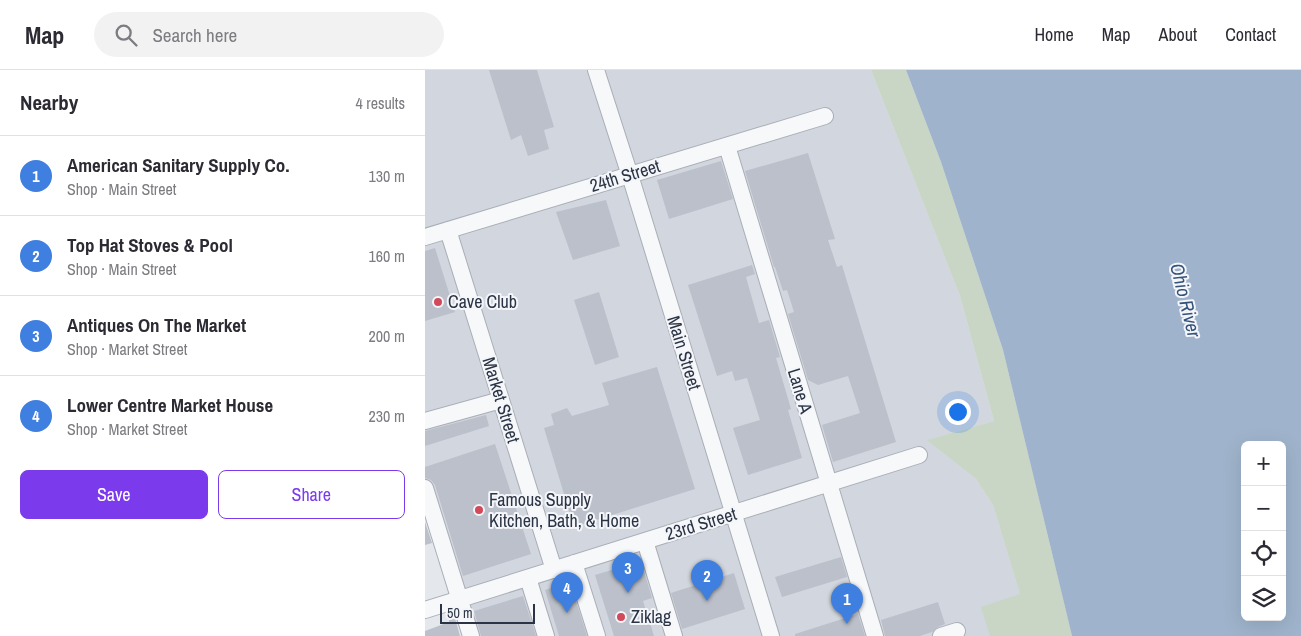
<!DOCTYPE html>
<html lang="en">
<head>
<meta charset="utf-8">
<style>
	:root { --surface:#fff; --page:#f2f2f3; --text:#2b2b33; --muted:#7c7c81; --line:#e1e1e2; --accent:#7c3aed }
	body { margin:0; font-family:"Archivo Narrow",sans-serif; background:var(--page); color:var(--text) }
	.controls { position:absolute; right:15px; bottom:15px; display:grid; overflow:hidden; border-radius:8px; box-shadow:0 5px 20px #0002 }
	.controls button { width:45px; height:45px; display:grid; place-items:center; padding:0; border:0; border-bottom:1px solid var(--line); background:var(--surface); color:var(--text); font:25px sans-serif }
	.scale { position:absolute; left:15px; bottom:12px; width:95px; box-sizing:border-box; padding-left:5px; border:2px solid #2b3445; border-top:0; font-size:14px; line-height:18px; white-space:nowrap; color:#2b3445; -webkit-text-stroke:4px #f4f6f9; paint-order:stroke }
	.you { position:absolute; left:532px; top:341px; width:18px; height:18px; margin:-12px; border:4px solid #fff; border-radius:50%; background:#1a73e8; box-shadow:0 0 0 8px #1a73e833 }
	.badge { display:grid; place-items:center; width:32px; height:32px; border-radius:50%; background:var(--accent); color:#fff; font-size:16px; font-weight:700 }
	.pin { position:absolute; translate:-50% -41px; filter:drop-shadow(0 1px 2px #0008) }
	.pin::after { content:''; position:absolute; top:26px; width:18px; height:15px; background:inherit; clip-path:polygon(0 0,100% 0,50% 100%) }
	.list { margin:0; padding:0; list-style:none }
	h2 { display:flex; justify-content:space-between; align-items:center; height:65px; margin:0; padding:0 20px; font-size:21px }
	h2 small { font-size:16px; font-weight:400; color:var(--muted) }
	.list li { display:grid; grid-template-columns:32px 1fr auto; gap:15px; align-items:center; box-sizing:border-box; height:80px; padding:0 20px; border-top:1px solid var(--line) }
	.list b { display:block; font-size:19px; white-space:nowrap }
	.list p { margin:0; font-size:16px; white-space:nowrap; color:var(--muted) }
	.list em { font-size:16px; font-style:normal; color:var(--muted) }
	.actions { display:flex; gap:10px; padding:15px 20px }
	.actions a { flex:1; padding:11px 0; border:1px solid var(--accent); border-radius:8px; text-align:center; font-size:18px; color:var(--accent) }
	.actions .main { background:var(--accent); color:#fff }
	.icon { flex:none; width:28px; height:28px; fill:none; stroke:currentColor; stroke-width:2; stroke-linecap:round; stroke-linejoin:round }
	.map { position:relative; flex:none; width:876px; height:566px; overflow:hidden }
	header { display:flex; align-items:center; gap:30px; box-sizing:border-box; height:70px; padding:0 25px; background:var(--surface); border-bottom:1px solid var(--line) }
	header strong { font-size:24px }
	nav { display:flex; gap:28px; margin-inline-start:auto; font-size:18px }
	.search { width:350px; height:45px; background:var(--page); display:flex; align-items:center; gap:12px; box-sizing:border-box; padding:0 18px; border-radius:28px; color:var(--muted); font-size:19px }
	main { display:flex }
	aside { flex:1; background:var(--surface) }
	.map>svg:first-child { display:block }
	.built { fill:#d2d6de }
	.green { fill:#c9d6c5 }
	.water { fill:#9fb4cc; fill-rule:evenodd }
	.building { fill:#bbc0ca }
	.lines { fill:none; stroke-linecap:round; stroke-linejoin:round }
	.minor-casing { stroke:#a9aeb7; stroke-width:18 }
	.minor { stroke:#f7f8fa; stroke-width:16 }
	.poi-dot { fill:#d1495b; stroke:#f4f6f9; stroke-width:2 }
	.labels { text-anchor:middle; stroke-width:4; stroke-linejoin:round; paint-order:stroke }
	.street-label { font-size:18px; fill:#2b3445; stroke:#f4f6f9 }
	.poi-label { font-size:18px; fill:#2b3445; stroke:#f4f6f9; text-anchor:start }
	.water-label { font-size:19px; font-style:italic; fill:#34527a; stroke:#f4f6f9 }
</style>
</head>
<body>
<header>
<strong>Map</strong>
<div class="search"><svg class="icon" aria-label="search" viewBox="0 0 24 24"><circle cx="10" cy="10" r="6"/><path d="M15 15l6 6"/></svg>Search here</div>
<nav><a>Home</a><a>Map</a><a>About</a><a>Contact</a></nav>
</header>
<main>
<aside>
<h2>Nearby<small>4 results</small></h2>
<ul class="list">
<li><span class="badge" style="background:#3f7fe0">1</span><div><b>American Sanitary Supply Co.</b><p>Shop · Main Street</p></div><em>130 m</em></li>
<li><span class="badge" style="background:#3f7fe0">2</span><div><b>Top Hat Stoves &amp; Pool</b><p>Shop · Main Street</p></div><em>160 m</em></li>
<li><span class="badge" style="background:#3f7fe0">3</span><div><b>Antiques On The Market</b><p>Shop · Market Street</p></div><em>200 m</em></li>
<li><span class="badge" style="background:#3f7fe0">4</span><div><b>Lower Centre Market House</b><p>Shop · Market Street</p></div><em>230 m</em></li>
</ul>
<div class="actions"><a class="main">Save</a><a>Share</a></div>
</aside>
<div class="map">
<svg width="876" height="566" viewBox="0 0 876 566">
	<rect width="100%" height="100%" fill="#e4e7ec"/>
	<path class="built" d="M0,0H446L535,226L569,351L503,370L551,409L568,435L608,566H46L0,418Z"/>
	<path class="green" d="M446,0H481L516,92L578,280L647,566H565L556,537L595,524L568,435L551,409L502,370L569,351L535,226Z"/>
	<path class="water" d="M481,0H876V566H647L578,280L516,92ZM820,375H857V547H820Z"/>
	<path class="building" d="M64,0H112L129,57L119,60L124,79L103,86L96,65L86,70Z
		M383,83L410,169L403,170L412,197L417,195L471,372L408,392L397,355L435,343L423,306L393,315L383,310L363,244L369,242L362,220L358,221L350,197H349L320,101Z
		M296,91L308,129L244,149L232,110Z
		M181,130L195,176L148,190L131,142Z
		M10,178L30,242L0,251V181Z
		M327,195L330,204L321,207L334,253L344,250L355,287L351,288L366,339L363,340L377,388L323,405L308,358L335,350L322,308L310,311L307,301L292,306L263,215Z
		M174,222L194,287L170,295L149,230Z
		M232,297L270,419L149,457L119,358L129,355L126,344L142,338L147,346L184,335L177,313Z
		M61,345L64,356L0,376V361Z
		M70,374L106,484L38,506L10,415L6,410L0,408V397Z
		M0,452L7,473L0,475Z
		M416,487L422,507L357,527L350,507Z
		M216,491L227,528L218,531L229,566H189L170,505Z
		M309,503L320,539L257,559L246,523Z
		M145,512L162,566H134L120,520Z
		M98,526L111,566H56L49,541Z
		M513,532L520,554L513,557L507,562L495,566H460L456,550Z
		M433,544L440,566H370V564Z
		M30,548L35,566H0V561L24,552V550Z"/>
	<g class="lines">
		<defs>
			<path id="minor" d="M171,0L208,115L346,566
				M302,76L450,566
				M23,160L129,500
				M0,167L400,46
				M0,351L76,330
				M0,418L46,566
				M220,471L249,566
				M149,493L172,566
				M103,508L121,566
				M0,540L494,385
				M516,566L532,561"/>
		</defs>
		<use href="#minor" class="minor-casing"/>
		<use href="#minor" class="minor"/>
	</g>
	<g class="poi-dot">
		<circle cx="13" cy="232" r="5"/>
		<circle cx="54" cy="440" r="5"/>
		<circle cx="196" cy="547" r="5"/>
	</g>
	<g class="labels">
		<g class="street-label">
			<text transform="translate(200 106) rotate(-17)" y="6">24th Street</text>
			<text transform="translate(259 283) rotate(73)" y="6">Main Street</text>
			<text transform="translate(375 321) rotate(73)" y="6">Lane A</text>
			<text transform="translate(76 330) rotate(73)" y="6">Market Street</text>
			<text transform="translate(276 454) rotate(-17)" y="6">23rd Street</text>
		</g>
		<g class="poi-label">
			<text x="23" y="238">Cave Club</text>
			<text x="64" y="436">Famous Supply<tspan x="64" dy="21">Kitchen, Bath, &amp; Home</tspan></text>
			<text x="206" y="553">Ziklag</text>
		</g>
		<g class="water-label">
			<text transform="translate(761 230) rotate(76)" y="7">Ohio River</text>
		</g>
	</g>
</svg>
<div class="controls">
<button>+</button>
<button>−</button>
<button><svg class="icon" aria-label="locate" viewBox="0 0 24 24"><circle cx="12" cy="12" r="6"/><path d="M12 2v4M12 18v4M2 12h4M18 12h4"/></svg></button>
<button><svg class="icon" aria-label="layers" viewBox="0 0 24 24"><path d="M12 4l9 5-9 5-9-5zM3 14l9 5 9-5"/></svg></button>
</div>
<div class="scale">50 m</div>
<div class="you"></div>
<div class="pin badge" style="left:422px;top:554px;background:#3f7fe0">1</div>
<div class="pin badge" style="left:282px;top:531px;background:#3f7fe0">2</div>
<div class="pin badge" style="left:203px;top:523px;background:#3f7fe0">3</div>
<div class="pin badge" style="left:142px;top:543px;background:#3f7fe0">4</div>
</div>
</main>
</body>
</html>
